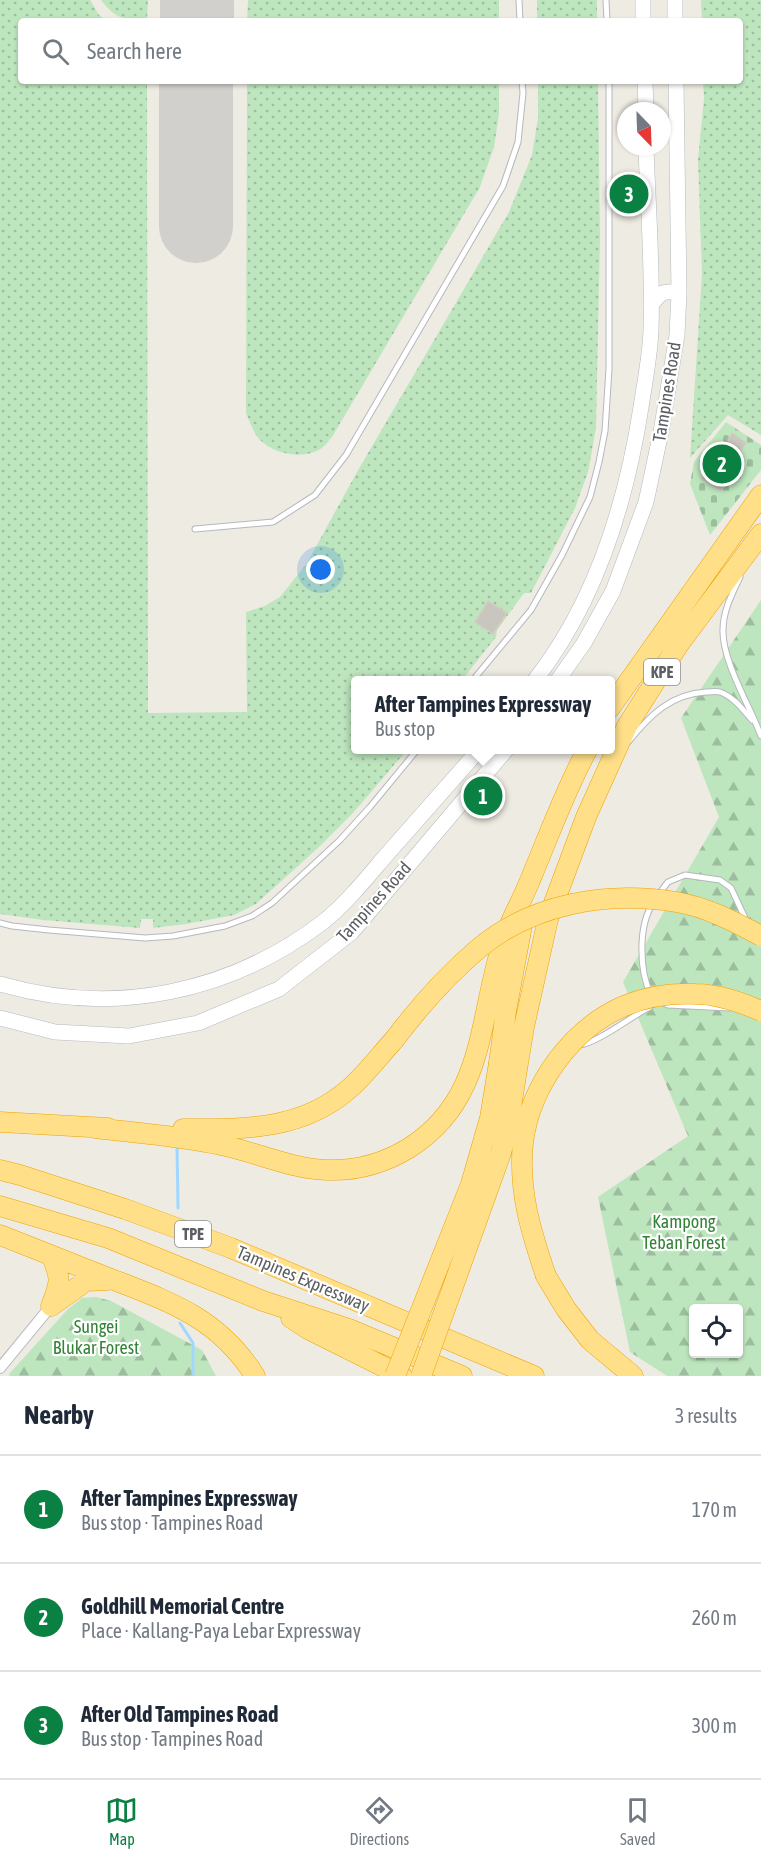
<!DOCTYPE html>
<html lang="en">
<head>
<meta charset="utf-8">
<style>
	:root { --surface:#fff; --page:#f2f2f3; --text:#1f2937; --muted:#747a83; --line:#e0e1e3; --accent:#0b8043 }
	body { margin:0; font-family:"Asap Condensed",sans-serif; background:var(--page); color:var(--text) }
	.controls { position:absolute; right:18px; bottom:18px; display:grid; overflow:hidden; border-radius:6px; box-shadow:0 2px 4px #0004 }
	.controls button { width:54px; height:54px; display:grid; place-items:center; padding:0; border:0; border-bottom:2px solid var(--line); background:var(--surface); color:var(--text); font:30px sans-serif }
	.compass { position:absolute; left:617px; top:102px; width:54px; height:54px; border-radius:50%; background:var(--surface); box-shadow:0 2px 4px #0004; rotate:157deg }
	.you { position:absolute; left:321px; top:570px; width:21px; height:21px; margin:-15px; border:4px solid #fff; border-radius:50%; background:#1a73e8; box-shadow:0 0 0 9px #1a73e833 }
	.badge { display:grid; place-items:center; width:39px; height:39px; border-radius:50%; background:var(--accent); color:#fff; font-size:20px; font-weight:700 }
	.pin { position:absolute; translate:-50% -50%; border:3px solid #fff; box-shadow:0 2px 6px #0006 }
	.popup { position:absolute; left:351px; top:676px; width:264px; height:78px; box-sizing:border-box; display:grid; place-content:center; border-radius:6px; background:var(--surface); filter:drop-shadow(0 2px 4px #0005); font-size:20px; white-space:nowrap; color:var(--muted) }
	.popup b { font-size:22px; color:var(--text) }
	.popup::after { content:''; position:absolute; left:50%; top:100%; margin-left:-12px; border:12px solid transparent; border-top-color:var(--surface) }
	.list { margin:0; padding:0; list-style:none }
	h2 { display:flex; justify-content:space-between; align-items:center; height:78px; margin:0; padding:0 24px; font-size:26px }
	h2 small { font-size:20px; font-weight:400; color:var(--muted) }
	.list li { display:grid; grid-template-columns:39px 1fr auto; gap:18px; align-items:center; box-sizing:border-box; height:108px; padding:0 24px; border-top:2px solid var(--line) }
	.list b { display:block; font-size:22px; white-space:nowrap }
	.list p { margin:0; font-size:20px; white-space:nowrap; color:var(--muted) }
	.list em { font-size:20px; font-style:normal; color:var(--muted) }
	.icon { flex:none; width:33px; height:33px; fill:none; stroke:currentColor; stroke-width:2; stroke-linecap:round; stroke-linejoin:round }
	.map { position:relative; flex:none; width:761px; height:1376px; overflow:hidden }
	.search { position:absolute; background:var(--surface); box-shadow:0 2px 4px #0004; left:18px; right:18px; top:18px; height:66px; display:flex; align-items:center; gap:15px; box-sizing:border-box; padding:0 21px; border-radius:6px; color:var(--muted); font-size:22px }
	.sheet { height:402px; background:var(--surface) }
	nav { display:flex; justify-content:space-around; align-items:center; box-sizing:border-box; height:84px; border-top:2px solid var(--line); background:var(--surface); font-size:16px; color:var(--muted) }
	nav a { display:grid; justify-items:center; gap:3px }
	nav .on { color:var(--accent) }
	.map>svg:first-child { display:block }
	.grass { fill:url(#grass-dots) }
	.forest { fill:url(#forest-firs); fill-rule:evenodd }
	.cemetery { fill:url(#cemetery-stones) }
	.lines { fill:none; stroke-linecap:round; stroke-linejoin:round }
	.stream { stroke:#a1d7ff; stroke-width:3 }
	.runway { stroke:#d1d0cc; stroke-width:74 }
	.building { fill:#c9c6bf; stroke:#d3cdc0; stroke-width:1.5 }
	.lane-casing { stroke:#b5b8bd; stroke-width:7 }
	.street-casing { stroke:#b5b8bd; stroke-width:12 }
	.secondary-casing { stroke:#b6b9bf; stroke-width:16 }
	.highway-casing { stroke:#f0a200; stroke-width:21 }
	.lane { stroke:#fff; stroke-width:5 }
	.street { stroke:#fff; stroke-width:10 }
	.secondary { stroke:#fff; stroke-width:15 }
	.highway { stroke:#ffdf88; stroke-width:20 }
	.highway-bridge-casing { stroke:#f0a200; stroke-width:21; stroke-linecap:butt }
	.highway-bridge { stroke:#ffdf88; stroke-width:20 }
	.labels { text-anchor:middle; stroke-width:4.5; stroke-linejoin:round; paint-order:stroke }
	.shield { fill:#fff; stroke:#8c8f92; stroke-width:1.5 }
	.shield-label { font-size:16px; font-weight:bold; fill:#5b5f63 }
	.street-label { font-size:18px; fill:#5b5f63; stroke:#fff }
	.park-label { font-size:18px; fill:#328335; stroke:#fff }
</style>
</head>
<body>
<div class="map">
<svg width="761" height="1376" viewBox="0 0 761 1376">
	<defs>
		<pattern id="grass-dots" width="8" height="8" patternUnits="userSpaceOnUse" patternTransform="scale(1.5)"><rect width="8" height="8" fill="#bee6be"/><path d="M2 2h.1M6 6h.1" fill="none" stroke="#9dbe9e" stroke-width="1.8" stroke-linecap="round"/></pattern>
		<pattern id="forest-firs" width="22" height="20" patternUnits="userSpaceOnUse" patternTransform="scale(1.5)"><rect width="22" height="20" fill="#bee6be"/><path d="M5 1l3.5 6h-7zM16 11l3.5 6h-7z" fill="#9dbe9e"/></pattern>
		<pattern id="cemetery-stones" width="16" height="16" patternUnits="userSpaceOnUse" patternTransform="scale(1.5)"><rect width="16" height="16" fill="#bee6be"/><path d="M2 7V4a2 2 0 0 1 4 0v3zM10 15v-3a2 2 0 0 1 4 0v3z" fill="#9dbe9e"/></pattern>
	</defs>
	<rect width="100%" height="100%" fill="#eeebe2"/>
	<path class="grass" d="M0,0H90L99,15L106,21H21V81H147L148,713L247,712L246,612L265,606L280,597L307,563L357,472L509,212L532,155L538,118V81H598L600,238L596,428L588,472L575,508L531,593H524L497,630L496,637L462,680H356V750H407L353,813L319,847L256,904L234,915L186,924L153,928V919H141L140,928L43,920L0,914Z
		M101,0H148L147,21C126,21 114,18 101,0Z
		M248,0H499V21H247Z
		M537,0H597V21H537Z
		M701,0H761V435L728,415L690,458L702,274L698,160L704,98L703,81H740V21H702Z
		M247,81H499V114L494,147L480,187L332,437C329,440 326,445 322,448C303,461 269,454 256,435C252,428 249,420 246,413Z"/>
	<path class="forest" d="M761,600V1376H667L630,1352L598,1197L688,1136L623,982L719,817L681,718ZM694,1308H738V1354H694Z
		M96,1297L111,1301L202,1350L216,1376H10L9,1374L68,1309L82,1298Z"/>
	<path class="cemetery" d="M726,422L761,445V470L710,535L690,484L694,462Z"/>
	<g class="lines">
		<path class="stream" d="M177,1145L178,1208
			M180,1323L193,1343V1376"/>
		<path class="runway" d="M197,21V0
			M196,226V81"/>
	</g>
	<path class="building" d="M732,433L746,443L741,450L742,451L723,477L728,481L721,491L701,478L729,441L728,440Z
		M488,601L507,613L493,634L475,622Z"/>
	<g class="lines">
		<defs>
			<path id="lane" d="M519,0L520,21
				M606,0L607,21
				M195,529L273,522L315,495L346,455L503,186L518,142L523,93L522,81
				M740,577C732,594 723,611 723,630C722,661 750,706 761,736
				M473,680L531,610L562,555L590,497L599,462L605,431L609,369V81
				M629,741C650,715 671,694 706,692C711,692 716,691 720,692C734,697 743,710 752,720
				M658,895L668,882L685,875L720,880L731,888L746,920
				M0,923L12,926L49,930L145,938L173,936L225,926L252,916L272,903L340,840L370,807L417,750
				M651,995C639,970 638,926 653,903
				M661,1002L668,1005L729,1008
				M580,1045C597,1043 632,1016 650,1007"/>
			<path id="street" d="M0,1368L51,1306"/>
			<path id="secondary" d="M643,0V21
				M675,0V21
				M645,81L646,111
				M651,305C661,292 663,290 679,293
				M535,680C596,602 626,504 641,407C645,381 650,356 651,330C653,269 648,208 646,147
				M558,680L584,643L613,591L646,502L661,432L677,335L679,293L676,81
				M0,984C113,1017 230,993 323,922C347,903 369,875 389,852C419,818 449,784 479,750
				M0,1018L55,1032L129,1036L198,1023L279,989L352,932L506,750"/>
			<path id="highway" d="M610,708L761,495
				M499,1063L506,1011L524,915
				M518,1063L524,1027L548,919L586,817L627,726L679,644L761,534
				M0,1122L108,1128
				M95,1128C137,1133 180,1136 221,1145C256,1152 291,1169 327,1170C357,1171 383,1164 409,1148C485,1100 478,1022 502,945C509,922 522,901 531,878C549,835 565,791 587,750
				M183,1129C243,1129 302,1131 350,1088C366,1074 380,1055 394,1040
				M0,1170L20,1175L125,1209L231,1248L534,1376
				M0,1206L108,1238L263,1301L349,1329L462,1376
				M0,1235C35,1249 71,1263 106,1277C168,1301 218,1317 255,1376
				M546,1276L566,1309L590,1340L633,1376
				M51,1306L86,1281L108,1280
				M51,1306C60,1283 62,1279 51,1255
				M291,1318L308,1329L402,1376"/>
		</defs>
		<use href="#lane" class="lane-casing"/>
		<use href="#street" class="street-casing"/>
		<use href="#secondary" class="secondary-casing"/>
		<use href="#highway" class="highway-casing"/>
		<use href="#lane" class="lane"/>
		<use href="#street" class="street"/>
		<use href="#secondary" class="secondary"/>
		<use href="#highway" class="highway"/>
		<defs>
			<path id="highway-bridge" d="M394,1040C419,1007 446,976 478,949C532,903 608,891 676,902C707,907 735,922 761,936
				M546,1276C531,1232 518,1190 523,1143C530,1086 571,1029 624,1006C646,997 672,993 695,994C718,994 740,1002 761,1011
				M395,1376L471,1184L490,1118L499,1063
				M421,1376L501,1153L509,1120L518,1063"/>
		</defs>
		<use href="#highway-bridge" class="highway-bridge-casing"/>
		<use href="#highway-bridge" class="highway-bridge"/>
	</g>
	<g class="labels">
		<g class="shield">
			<rect x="644" y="659" width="36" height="26" rx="4.5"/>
			<rect x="175" y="1221" width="36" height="26" rx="4.5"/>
		</g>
		<g class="shield-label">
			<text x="662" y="678">KPE</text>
			<text x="193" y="1240">TPE</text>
		</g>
		<g class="street-label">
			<text transform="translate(667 392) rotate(-81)" y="6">Tampines Road</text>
			<text transform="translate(374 902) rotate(-48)" y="6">Tampines Road</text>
			<text transform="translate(303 1279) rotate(23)" y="6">Tampines Expressway</text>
		</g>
		<g class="park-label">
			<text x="684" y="1228">Kampong<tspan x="684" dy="21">Teban Forest</tspan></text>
			<text x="96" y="1333">Sungei<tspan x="96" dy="21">Blukar Forest</tspan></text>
		</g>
	</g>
</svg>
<div class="controls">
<button><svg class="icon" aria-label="locate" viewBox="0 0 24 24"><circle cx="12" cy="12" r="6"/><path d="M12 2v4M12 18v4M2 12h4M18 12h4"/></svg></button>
</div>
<svg class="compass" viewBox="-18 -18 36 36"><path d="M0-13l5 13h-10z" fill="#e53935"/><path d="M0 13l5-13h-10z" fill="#747a83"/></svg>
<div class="you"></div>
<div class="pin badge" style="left:483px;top:796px">1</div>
<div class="popup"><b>After Tampines Expressway</b>Bus stop</div>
<div class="pin badge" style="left:722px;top:464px">2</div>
<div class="pin badge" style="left:629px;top:194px">3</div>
<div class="search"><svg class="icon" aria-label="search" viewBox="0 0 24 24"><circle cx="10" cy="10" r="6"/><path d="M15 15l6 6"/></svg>Search here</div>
</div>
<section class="sheet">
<h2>Nearby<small>3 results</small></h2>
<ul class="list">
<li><span class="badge">1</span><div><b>After Tampines Expressway</b><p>Bus stop · Tampines Road</p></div><em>170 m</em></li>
<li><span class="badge">2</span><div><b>Goldhill Memorial Centre</b><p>Place · Kallang-Paya Lebar Expressway</p></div><em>260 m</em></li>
<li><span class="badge">3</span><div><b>After Old Tampines Road</b><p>Bus stop · Tampines Road</p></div><em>300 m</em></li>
</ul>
</section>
<nav>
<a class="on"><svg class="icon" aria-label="map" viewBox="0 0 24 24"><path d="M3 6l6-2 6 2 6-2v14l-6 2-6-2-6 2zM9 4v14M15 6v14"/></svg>Map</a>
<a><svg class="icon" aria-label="directions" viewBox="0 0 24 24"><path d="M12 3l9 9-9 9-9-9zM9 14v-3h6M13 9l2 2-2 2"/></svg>Directions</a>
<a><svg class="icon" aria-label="saved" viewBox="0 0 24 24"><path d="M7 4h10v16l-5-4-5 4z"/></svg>Saved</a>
</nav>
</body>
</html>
